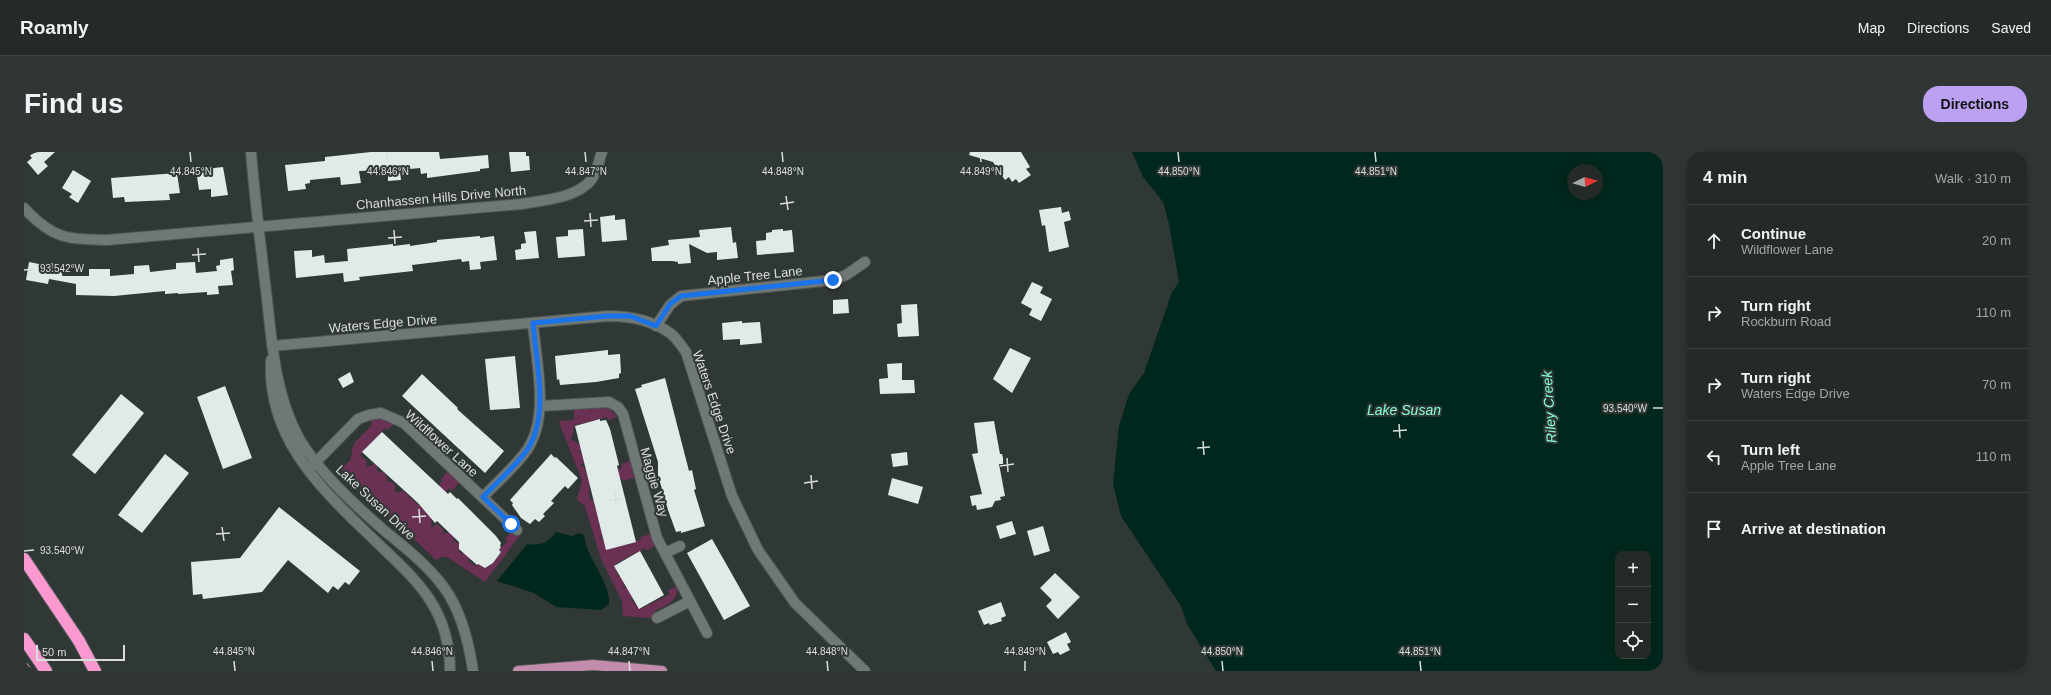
<!DOCTYPE html>
<html lang="en">
<head>
<meta charset="utf-8">
<style>
	:root { --surface:#242a28; --page:#303634; --text:#f1f3f6; --muted:#a3a7a8; --line:#414645; --accent:#bca0f2 }
	body { margin:0; font-family:Arial,sans-serif; background:var(--page); color:var(--text) }
	.controls { position:absolute; right:12px; bottom:12px; display:grid; overflow:hidden; border-radius:8px; box-shadow:0 2px 10px #0003 }
	.controls button { width:36px; height:36px; display:grid; place-items:center; padding:0; border:0; border-bottom:1px solid var(--line); background:var(--surface); color:var(--text); font:20px sans-serif }
	.compass { position:absolute; left:1543px; top:12px; width:36px; height:36px; border-radius:50%; background:var(--surface); box-shadow:0 2px 10px #0003; rotate:85deg }
	.scale { position:absolute; left:12px; bottom:10px; width:89px; box-sizing:border-box; padding-left:4px; border:2px solid #dadfdd; border-top:0; font-size:11px; line-height:14px; white-space:nowrap; color:#dadfdd; -webkit-text-stroke:3px #303835; paint-order:stroke }
	.stop { position:absolute; width:12px; height:12px; margin:-9px; border:3px solid #1a73e8; border-radius:50%; background:#fff }
	.stop.end { background:#1a73e8; border-color:#fff; box-shadow:0 1px 4px #0008 }
	.list { margin:0; padding:0; list-style:none }
	h2 { display:flex; justify-content:space-between; align-items:center; height:52px; margin:0; padding:0 16px; font-size:17px }
	h2 small { font-size:13px; font-weight:400; color:var(--muted) }
	.list li { display:grid; grid-template-columns:26px 1fr auto; gap:12px; align-items:center; box-sizing:border-box; height:72px; padding:0 16px; border-top:1px solid var(--line) }
	.list b { display:block; font-size:15px; white-space:nowrap }
	.list p { margin:0; font-size:13px; white-space:nowrap; color:var(--muted) }
	.list em { font-size:13px; font-style:normal; color:var(--muted) }
	.icon { flex:none; width:22px; height:22px; fill:none; stroke:currentColor; stroke-width:2; stroke-linecap:round; stroke-linejoin:round }
	.map { position:relative; flex:none; width:1639px; height:519px; overflow:hidden; border-radius:16px }
	header { display:flex; align-items:center; gap:24px; box-sizing:border-box; height:56px; padding:0 20px; background:var(--surface); border-bottom:1px solid var(--line) }
	header strong { font-size:19px }
	nav { display:flex; gap:22px; margin-inline-start:auto; font-size:14px }
	.intro { display:flex; align-items:center; justify-content:space-between; box-sizing:border-box; height:96px; padding:0 24px }
	h1 { margin:0; font-size:28px }
	.button { padding:10px 18px; border-radius:16px; background:var(--accent); color:#111; font-size:14px; font-weight:700 }
	main { display:flex; gap:24px; padding:0 24px }
	aside { flex:1; background:var(--surface); border-radius:16px; box-shadow:0 2px 10px #0003 }
	.map>svg:first-child { display:block }
	.green { fill:#6b3154 }
	.water { fill:#00271d; fill-rule:evenodd }
	.building { fill:#e0ebe7 }
	.lines { fill:none; stroke-linecap:round; stroke-linejoin:round }
	.street-casing { stroke:#4e5553; stroke-width:12 }
	.primary-casing { stroke:#4e5553; stroke-width:12 }
	.highway-casing { stroke:#4e5553; stroke-width:14 }
	.street { stroke:#6f7875; stroke-width:10 }
	.primary { stroke:#c28cac; stroke-width:10 }
	.highway { stroke:#f999d0; stroke-width:12 }
	.route { stroke:#1a73e8; stroke-width:5 }
	.ticks { fill:none; stroke:#dadfdd; stroke-width:1.5 }
	.labels { text-anchor:middle; stroke-width:4; stroke-linejoin:round; paint-order:stroke }
	.street-label { font-size:13px; fill:#dadfdd; stroke:#303835 }
	.water-label { font-size:14px; font-style:italic; fill:#86fcd8; stroke:#303835 }
	.ticks-label { font-size:10px; text-anchor:middle; fill:#dadfdd; stroke:#303835; stroke-width:4; stroke-linejoin:round; paint-order:stroke }
</style>
</head>
<body>
<header>
<strong>Roamly</strong>
<nav><a>Map</a><a>Directions</a><a>Saved</a></nav>
</header>
<div class="intro"><h1>Find us</h1><a class="button">Directions</a></div>
<main>
<div class="map">
<svg width="1639" height="519" viewBox="0 0 1639 519">
	<rect width="100%" height="100%" fill="#303835"/>
	<path class="green" d="M578,254L585,257L593,265L584,268L583,265L552,273L551,272L547,288C553,290 556,292 558,298L554,300L558,301L560,311L555,313L559,314L565,326L598,316L597,312L606,309L610,326L599,329L598,326L565,334L566,347L563,348H571L570,355L574,359L570,361L575,360L578,371L573,373H576L580,383L574,387L579,386L584,397L617,388L616,385L627,382L631,394L622,399L621,396L591,412L594,424L591,426L598,423L601,435L598,437L604,435L609,445L604,449L607,447L612,454L615,453L617,457L646,442L644,438L653,434C655,449 642,453 631,459L632,462L630,465L627,466L599,464L598,449L577,407L561,354L553,348L558,328L536,273L535,269L550,268V257Z
		M357,266L372,270L363,278L361,276L336,303L343,309L342,315L347,314L350,311L353,313L354,320L356,321L358,319L362,323L364,330H368L371,333V341L373,339L375,341L378,338L385,344L384,347L386,345L397,355L405,349L418,329L417,327L424,319L435,330L428,339L425,336L402,361L408,366L406,368L408,370L407,376L413,372L420,378L419,382L425,380L431,386L428,390L431,389L435,392L436,402L443,397L449,403L444,409L446,411L447,410L452,415L454,412L461,416L469,411L477,400L475,398L483,390L481,387L487,380L491,383L494,381L497,382L461,430L423,405H417L412,408L317,316L326,309L330,291L348,273L347,268Z"/>
	<path class="water" d="M1108,0H1639V519H1192L1163,472L1157,454L1097,364L1089,332L1095,274L1105,242L1120,221L1148,140L1155,130L1145,72L1139,50L1119,25ZM1549,18H1573V42H1549ZM1594,402H1624V504H1594Z
		M532,380L548,384L555,381L560,383C562,406 587,430 585,452L577,458L532,455L510,441L473,429L503,392C518,394 523,391 532,380Z"/>
	<path class="building" d="M3,0H31L20,10L24,14L14,23L3,10L8,6Z
		M347,0H415L416,7L464,3L465,16L456,17V19L403,26V21L397,22L396,16L376,18L377,28L364,29V23L359,24V18L335,19L337,31L317,33L316,25L286,28V31L281,32L282,37L264,39L261,13L301,9V5Z
		M485,0H502V4H505L506,18L487,20Z
		M946,0H997L1006,15L1002,17L1007,23L995,31L992,27L988,30L985,25L981,28L969,10L945,3Z
		M199,15L204,43L187,45V37L175,38L172,18Z
		M49,18L67,29L54,51L45,45L48,42L38,36Z
		M153,21L156,41L145,42L146,48L101,50L100,45L89,46L87,26Z
		M1037,55L1038,61L1045,59L1047,68L1040,70L1045,95L1025,100L1021,73L1018,74L1015,58Z
		M591,63V68L601,67L603,88L578,90L576,65Z
		M707,75L709,91L712,90L714,106L693,108V100L683,101L665,92L667,111L654,112V110L648,109H628L627,96L645,93L644,88L676,85L675,78Z
		M559,77L561,104L534,106L532,85L544,84V78Z
		M759,77V79L768,78L770,100L733,103L732,89L742,88V81L748,80V78Z
		M512,79L515,106L492,108L491,98L497,97V92L502,91L500,80Z
		M456,84V86L470,84L473,108L456,110L457,117L446,118L445,109L438,110L437,107L388,113L389,119L335,125L336,128L320,130L319,121L272,126L270,99L288,98V105L300,103L301,111L324,109L323,97L369,92V94L386,92V94L413,90V88Z
		M209,106L210,118L207,119L209,133L194,134L195,142L183,143V140L154,142V141L141,142V139L90,144L52,143V132L25,127L24,132L2,128L5,110L25,114L26,111L40,113L38,124H65V117H86V124L110,122V114L125,113L126,120L152,117V111L171,110L172,121L193,119L192,114L196,113V108Z
		M1008,130L1019,135L1016,141L1028,147L1017,169L1005,163L1008,157L997,151Z
		M824,147L825,161L809,162V148Z
		M893,152L895,184L874,185L873,172L878,171L877,153Z
		M718,169V171L736,170L738,191L716,193V187L699,188L698,171Z
		M986,196L1007,206L988,241L969,227Z
		M584,198V203L596,202L597,221L595,222V226L572,230L536,233L535,227L533,228L531,204Z
		M491,204L496,256L466,258L461,207Z
		M878,211V228H890L891,241L856,242L855,227L864,226L863,212Z
		M326,220L330,230L319,236L314,227Z
		M398,222L434,256L433,257L480,299L461,321L378,244Z
		M641,226L665,319L668,318L672,337L670,338L681,374L657,381V379L652,380L644,358L634,323V310L611,237L618,235L617,233Z
		M201,234L228,306L199,317L173,245Z
		M97,242L120,261L71,322L48,303Z
		M576,267V269L582,268L586,277L595,313L593,314L612,390L582,398L551,274Z
		M970,269L976,302H978L979,306V312H975L981,344L976,345L977,348L971,349L968,355L953,358L952,353L948,354L946,344L958,342L948,302L954,301L950,271Z
		M358,280L424,342L426,340L433,347L434,346L472,384L477,391L476,394L477,395L475,398L477,400L469,411L461,416L454,412L453,413L435,397V390L413,369L411,371L394,351L338,300Z
		M883,300L884,313L869,315L867,302Z
		M141,302L165,321L118,381L94,363Z
		M527,302L531,306L532,305L554,326L544,337L541,334L527,349L530,351L519,362L521,364L515,370L511,367L506,372L497,366L488,353L489,351L486,348Z
		M868,326L899,335L894,352L864,343Z
		M255,355L336,419L325,433L321,430L314,438L309,434L304,441L264,408L238,440L179,447L178,442L169,443L167,410L216,406Z
		M988,369L992,382L976,387L972,374Z
		M1019,374L1026,399L1010,404L1003,379Z
		M688,387L726,454L700,468L663,401Z
		M616,399L640,443L615,457L590,414Z
		M1031,421L1056,445L1034,467L1022,454L1028,448L1016,436Z
		M977,450L982,464L977,466L978,469L966,473L965,471L960,473L954,459Z
		M1042,480L1047,490L1043,492L1046,498L1036,503L1034,500L1029,502L1023,490Z"/>
	<g class="lines">
		<defs>
			<path id="street" d="M227,0C231,49 237,98 243,147C248,194 252,246 276,288C295,320 334,356 362,380C383,397 403,413 419,434C437,458 445,491 449,519
				M0,56C29,87 42,87 83,88L498,52C519,48 545,47 562,33C572,26 574,11 578,0
				M632,174L646,153L657,144L809,128L822,123L841,110
				M248,194L584,164C606,164 629,169 646,181C653,186 658,195 662,200L708,344L734,398L771,451L841,519
				M247,208C243,282 291,331 341,379C386,423 426,451 426,519
				M517,254L585,250L594,255L599,262L633,386L683,481
				M287,315L334,267L345,263L357,261L380,271L493,378
				M459,345C473,330 491,315 503,298C526,264 512,210 509,171
				M641,401L656,394
				M633,466L666,449"/>
			<path id="primary" d="M494,519L569,513L638,519"/>
			<path id="highway" d="M0,407L55,489L71,519
				M0,487L22,519
				M0,517L1,519"/>
		</defs>
		<use href="#street" class="street-casing"/>
		<use href="#primary" class="primary-casing"/>
		<use href="#highway" class="highway-casing"/>
		<use href="#street" class="street"/>
		<use href="#primary" class="primary"/>
		<use href="#highway" class="highway"/>
	</g>
	<g class="lines">
		<path class="route" d="M487,372L459,345C473,330 491,315 503,298C526,264 512,210 509,171L584,164H606L632,174L646,152L657,144L809,128"/>
	</g>
	<path class="ticks" d="M166,0L167,10M363,0L364,10M561,0L562,10M758,0L759,10M956,0L957,10M1154,0L1155,10M1351,0L1352,10M762,44L764,58M756,52L770,50M566,61L567,75M560,69L574,68M370,78L371,92M364,86L378,85M174,96L175,110M168,103L182,102M0,118L10,117M1629,256H1639M1375,272L1376,286M1369,279L1383,278M1179,289L1180,303M1173,296L1186,295M983,306L984,320M976,314L990,312M787,323L788,337M780,331L794,329M591,340L592,354M584,348L598,347M395,357L396,371M388,365L402,364M198,375L200,389M192,382L206,381M0,399L10,398M210,509L211,519M408,509L409,519M605,509L606,519M803,509L804,519M1001,509V519M1198,509L1199,519M1396,509L1397,519"/>
	<g class="labels">
		<g class="street-label">
			<text transform="translate(417 45) rotate(-5)" y="5">Chanhassen Hills Drive North</text>
			<text transform="translate(731 123) rotate(-6)" y="5">Apple Tree Lane</text>
			<text transform="translate(359 171) rotate(-5)" y="5">Waters Edge Drive</text>
			<text transform="translate(691 250) rotate(71)" y="5">Waters Edge Drive</text>
			<text transform="translate(418 291) rotate(42)" y="5">Wildflower Lane</text>
			<text transform="translate(631 330) rotate(74)" y="5">Maggie Way</text>
			<text transform="translate(352 350) rotate(43)" y="5">Lake Susan Drive</text>
		</g>
		<g class="water-label">
			<text transform="translate(1525 255) rotate(-94)" y="5">Riley Creek</text>
			<text x="1380" y="263">Lake Susan</text>
		</g>
	</g>
	<g class="ticks-label">
		<text x="167" y="23">44.845°N</text>
		<text x="364" y="23">44.846°N</text>
		<text x="562" y="23">44.847°N</text>
		<text x="759" y="23">44.848°N</text>
		<text x="957" y="23">44.849°N</text>
		<text x="1155" y="23">44.850°N</text>
		<text x="1352" y="23">44.851°N</text>
		<text x="38" y="120">93.542°W</text>
		<text x="1601" y="260">93.540°W</text>
		<text x="38" y="402">93.540°W</text>
		<text x="210" y="503">44.845°N</text>
		<text x="408" y="503">44.846°N</text>
		<text x="605" y="503">44.847°N</text>
		<text x="803" y="503">44.848°N</text>
		<text x="1001" y="503">44.849°N</text>
		<text x="1198" y="503">44.850°N</text>
		<text x="1396" y="503">44.851°N</text>
	</g>
</svg>
<div class="controls">
<button>+</button>
<button>−</button>
<button><svg class="icon" aria-label="locate" viewBox="0 0 24 24"><circle cx="12" cy="12" r="6"/><path d="M12 2v4M12 18v4M2 12h4M18 12h4"/></svg></button>
</div>
<svg class="compass" viewBox="-18 -18 36 36"><path d="M0-13l5 13h-10z" fill="#e53935"/><path d="M0 13l5-13h-10z" fill="#a3a7a8"/></svg>
<div class="scale">50 m</div>
<div class="stop" style="left:487px;top:372px"></div>
<div class="stop end" style="left:809px;top:128px"></div>
</div>
<aside>
<h2>4 min<small>Walk · 310 m</small></h2>
<ul class="list">
<li><svg class="icon" aria-label="ahead" viewBox="0 0 24 24"><path d="M12 20V5M6 11l6-6 6 6"/></svg><div><b>Continue</b><p>Wildflower Lane</p></div><em>20 m</em></li>
<li><svg class="icon" aria-label="right" viewBox="0 0 24 24"><path d="M7 20v-9h11M14 6l5 5-5 5"/></svg><div><b>Turn right</b><p>Rockburn Road</p></div><em>110 m</em></li>
<li><svg class="icon" aria-label="right" viewBox="0 0 24 24"><path d="M7 20v-9h11M14 6l5 5-5 5"/></svg><div><b>Turn right</b><p>Waters Edge Drive</p></div><em>70 m</em></li>
<li><svg class="icon" aria-label="left" viewBox="0 0 24 24"><path d="M17 20v-9H6M10 6l-5 5 5 5"/></svg><div><b>Turn left</b><p>Apple Tree Lane</p></div><em>110 m</em></li>
<li><svg class="icon" aria-label="arrive" viewBox="0 0 24 24"><path d="M6 21V4h12l-3 4 3 4H6"/></svg><div><b>Arrive at destination</b></div></li>
</ul>
</aside>
</main>
</body>
</html>
